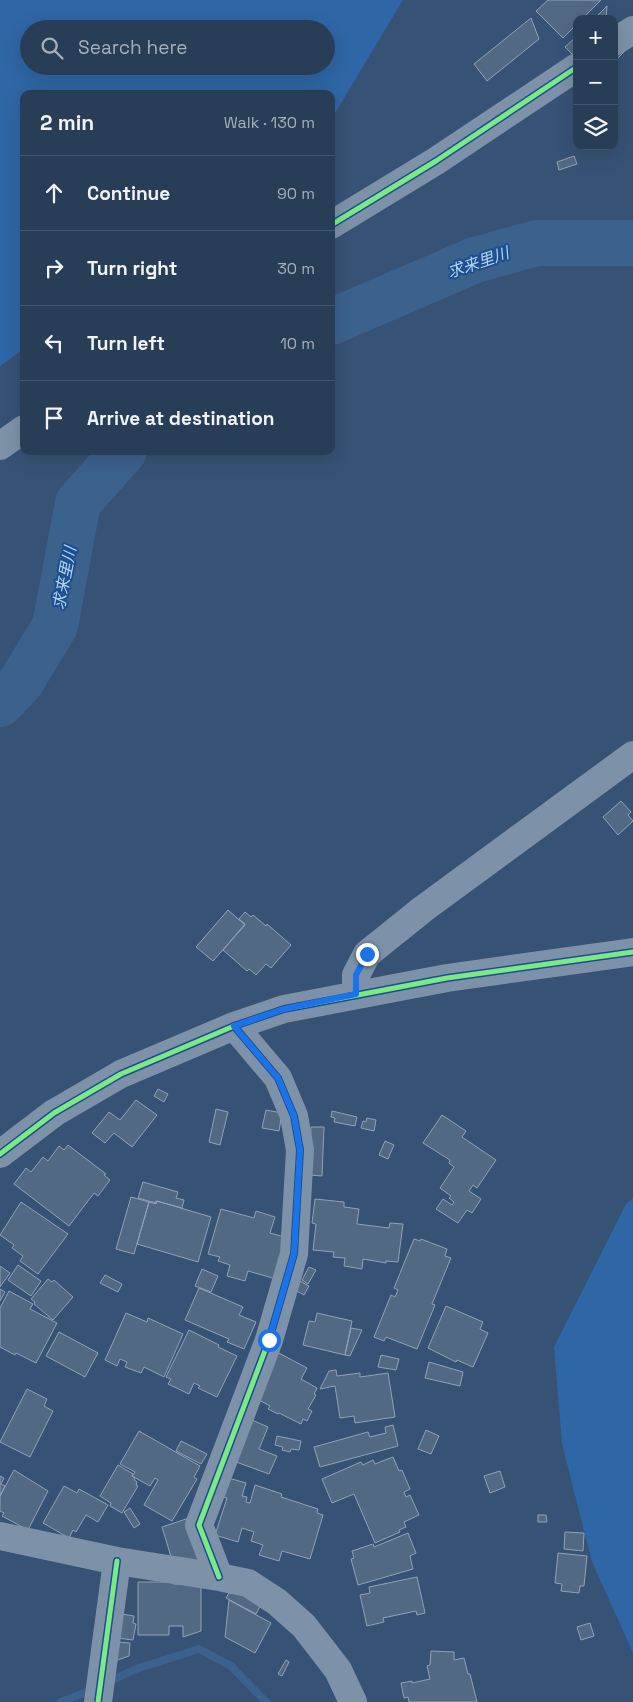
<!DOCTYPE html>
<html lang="en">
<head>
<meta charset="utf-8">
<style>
	:root { --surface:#283e57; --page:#30455d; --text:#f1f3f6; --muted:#a5aeba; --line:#44576d }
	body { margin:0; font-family:"Space Grotesk","Noto Sans JP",sans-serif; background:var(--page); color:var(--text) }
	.controls { position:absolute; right:15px; top:15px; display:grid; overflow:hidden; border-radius:10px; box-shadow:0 5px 20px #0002 }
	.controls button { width:45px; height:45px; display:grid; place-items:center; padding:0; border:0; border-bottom:1px solid var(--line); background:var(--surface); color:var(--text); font:25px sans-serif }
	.stop { position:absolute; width:15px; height:15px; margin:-11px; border:4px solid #1a73e8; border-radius:50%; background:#fff }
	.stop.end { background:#1a73e8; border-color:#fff; box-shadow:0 1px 5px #0008 }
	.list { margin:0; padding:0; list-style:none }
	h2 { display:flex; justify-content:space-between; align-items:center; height:65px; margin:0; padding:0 20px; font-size:21px }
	h2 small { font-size:16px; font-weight:400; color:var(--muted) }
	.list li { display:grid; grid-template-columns:32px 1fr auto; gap:15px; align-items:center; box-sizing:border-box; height:75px; padding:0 20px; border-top:1px solid var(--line) }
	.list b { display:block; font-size:19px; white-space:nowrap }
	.list em { font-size:16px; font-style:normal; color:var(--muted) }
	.icon { flex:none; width:28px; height:28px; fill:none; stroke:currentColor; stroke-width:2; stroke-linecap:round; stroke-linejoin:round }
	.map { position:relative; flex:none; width:633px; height:1702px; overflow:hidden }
	.search { position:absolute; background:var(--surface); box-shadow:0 5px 20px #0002; left:20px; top:20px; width:315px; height:55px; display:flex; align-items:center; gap:12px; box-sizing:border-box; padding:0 18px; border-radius:28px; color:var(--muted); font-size:19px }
	.panel { position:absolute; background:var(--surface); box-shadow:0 5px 20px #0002; left:20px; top:90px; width:315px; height:365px; border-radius:10px }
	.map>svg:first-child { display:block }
	.green { fill:#2f66a5; fill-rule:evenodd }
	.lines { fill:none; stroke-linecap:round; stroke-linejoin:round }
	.stream { stroke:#3b618d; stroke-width:8 }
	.river { stroke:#3b618d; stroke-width:46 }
	.building { fill:#526984; stroke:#92a2b6 }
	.minor { stroke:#7d92a8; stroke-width:28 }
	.cycleway-casing { stroke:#1b4f8f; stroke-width:8 }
	.cycleway { stroke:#7ce984; stroke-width:5 }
	.route { stroke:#1a73e8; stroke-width:6 }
	.labels { text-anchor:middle; stroke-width:4; stroke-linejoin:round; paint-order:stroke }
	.water-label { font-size:16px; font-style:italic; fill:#b5d3f5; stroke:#1b4f8f }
</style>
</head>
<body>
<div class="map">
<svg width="633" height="1702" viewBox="0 0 633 1702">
	<rect width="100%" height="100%" fill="#365274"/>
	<path class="green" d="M0,0H403L331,120V94H24V349L0,366ZM29,29H326V66H29Z
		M633,1198V1653L592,1562L562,1444L554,1347L626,1204Z"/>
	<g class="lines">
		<path class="stream" d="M106,1683L136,1669L199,1649L231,1666L266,1702
			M61,1702L94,1689"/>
		<path class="river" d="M331,322L475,260L537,243H633
			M0,704L21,682L55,626L78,503L124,451"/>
	</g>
	<path class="building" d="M548,0H601L582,19H577V24L563,38L536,11Z
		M607,6L606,19H594Z
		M531,18L539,39L487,81L474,64Z
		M577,36V59L565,47Z
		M614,46L628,48L614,62Z
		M574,156L577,164L559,170L557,162Z
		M621,801L631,812L628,815L633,821L618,835L603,817Z
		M228,910L245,925L213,961L196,947Z
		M245,912L251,917L253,915L266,926L267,924L291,945L271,968L266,964L256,975L249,969L247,971L223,950L245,924L239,919Z
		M158,1089L168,1094L164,1102L154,1096Z
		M136,1100L157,1115L132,1147L114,1133L105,1143L92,1133L109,1112L120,1120Z
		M216,1109L228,1112L220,1145L209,1142Z
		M266,1110L282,1113L279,1131L262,1128Z
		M332,1111L357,1117L355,1126L334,1122L335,1118L331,1117Z
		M442,1115L466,1131L462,1137L496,1160L477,1188L473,1185L469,1191L481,1199L472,1213L467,1210L458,1223L436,1209L443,1199L452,1205L454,1202L449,1198L451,1196L440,1188L454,1167L449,1163L450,1160L423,1143Z
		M367,1118L376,1120L374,1131L361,1128L363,1121L366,1122Z
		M311,1127H324L322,1176L309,1175Z
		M385,1141L394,1145L388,1159L379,1155Z
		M68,1145L106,1174L104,1175L110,1180L98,1196L94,1193L69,1226L14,1184L26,1168L31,1172L43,1157L48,1161L59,1146L64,1150Z
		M143,1182L178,1192L176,1198L184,1200L182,1208L156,1201V1203L138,1198Z
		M131,1197L149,1202L134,1254L116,1249Z
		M315,1199L344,1202V1207L359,1209L357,1224L389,1228L390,1223L403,1224L398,1262L386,1261V1263L363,1259L362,1269L344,1266L345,1258L333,1257L334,1252L313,1250L316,1224L312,1223Z
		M157,1201L211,1217L198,1262L137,1244L149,1202L156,1204Z
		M21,1202L68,1234L38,1274L20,1261L23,1256L12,1248L14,1245L0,1235Z
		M221,1209L254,1218L256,1211L275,1217L270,1233L292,1239L276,1279L248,1271L245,1281L227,1276L230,1265L218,1261L220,1257L208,1254Z
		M414,1239L420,1241L421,1239L447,1249L445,1256L451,1258L432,1304L435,1305L417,1349L386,1337L384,1341L374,1337L391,1295L395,1297L398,1290L394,1288Z
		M18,1265L41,1281L31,1296L8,1280Z
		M0,1266L10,1273L0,1287Z
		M309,1267L316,1270L308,1284L302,1280Z
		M202,1269L218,1276L211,1292L195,1286Z
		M105,1275L122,1284L118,1292L100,1283Z
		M48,1279L52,1282L54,1280L73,1297L53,1320L34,1304L35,1302L31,1299Z
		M300,1281L309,1286L304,1295L295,1290Z
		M199,1288L243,1307L239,1315L256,1322L244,1349L227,1342L229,1339L185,1320Z
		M0,1289L5,1292L0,1301Z
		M9,1291L33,1304L30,1309L57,1323L36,1363L16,1353L15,1355L0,1347V1308Z
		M446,1306L483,1322L480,1329L488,1333L473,1367L457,1360L456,1362L428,1348Z
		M126,1313L147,1322L148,1318L183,1334L164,1377L144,1367L141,1373L125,1367L127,1362L120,1359L117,1366L105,1360Z
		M317,1313L352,1321L345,1355L303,1345L309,1321L315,1322Z
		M351,1328L362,1330L350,1356L345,1355Z
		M189,1330L219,1345L218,1347L237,1356L217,1397L198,1388L200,1386L194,1383L189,1394L168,1384L171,1379L166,1377Z
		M59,1332L98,1353L85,1377L46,1356Z
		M275,1351L307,1368L301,1379L317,1388L314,1394L316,1395L308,1409L312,1411L307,1421L303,1419L301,1424L279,1413L278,1414L268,1409L270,1406L257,1399Z
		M381,1355L399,1359L396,1370L378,1367Z
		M429,1362L463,1372L460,1386L425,1378Z
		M336,1370L337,1376L360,1373V1377L388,1373L395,1417L355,1423L354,1416L340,1418L335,1386L320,1389L329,1371Z
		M27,1389L47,1399L44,1406L53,1411L30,1457L0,1442Z
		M245,1417L268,1427L259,1449L277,1456L269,1474L228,1459Z
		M393,1425L398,1446L320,1467L314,1447L368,1432L370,1437L386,1433L385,1427Z
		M426,1430L439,1436L431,1454L418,1449Z
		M139,1431L200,1466L194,1477L197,1479L172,1521L144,1505L158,1480L155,1478L150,1486L132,1476L135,1472L120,1464Z
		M277,1436L301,1441L299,1450L291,1449L290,1452L282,1450L283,1447L275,1445Z
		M181,1441L207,1454L201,1464L176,1451Z
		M393,1457L399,1471L402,1470L410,1489L404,1492L406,1497L410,1495L419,1515L404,1522L406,1527L399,1530L400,1532L375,1543L354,1494L332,1503L322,1479L361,1462L363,1465L373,1460L375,1464Z
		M118,1465L133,1474L132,1476L135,1478L134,1480L137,1482L136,1485L138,1486L122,1513L110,1506L111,1503L100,1496Z
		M14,1470L48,1491L28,1530L2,1516L4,1513L0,1511V1496Z
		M500,1471L505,1487L490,1493L484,1476Z
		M0,1476L4,1478L1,1484L5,1486L0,1496Z
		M221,1476L246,1483L242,1496L247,1497L246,1502L250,1503L255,1485L282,1494L281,1497L318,1509L317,1513L323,1515L310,1559L282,1551L279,1561L259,1555L263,1545L251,1541L254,1532L242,1528L238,1542L215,1535L227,1498L215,1495Z
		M64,1486L77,1493L79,1489L108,1505L98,1522L86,1515L76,1532L73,1530L69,1538L43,1523Z
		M130,1508L140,1524L134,1528L124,1512Z
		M538,1515H546L547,1522H538Z
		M189,1518L203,1559L188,1564L172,1560L162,1527Z
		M565,1532L584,1533L583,1551L564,1549Z
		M408,1533L416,1553L410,1556L413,1569L358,1585L351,1559L354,1558L352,1551L373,1544L374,1547Z
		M558,1553L587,1556L584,1586H580L579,1593L561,1591L562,1584L555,1583Z
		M417,1577L425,1613L417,1615L416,1611L383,1618L384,1622L367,1626L360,1595L370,1593L369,1587Z
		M138,1582H173V1584H201V1631L183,1637V1626H169V1635H138Z
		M229,1593L265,1597L256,1614L226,1598Z
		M229,1600L271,1623L255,1653L225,1637Z
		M122,1614L134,1616L133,1623L136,1624L133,1640L117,1638Z
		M590,1623L594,1636L581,1640L577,1627Z
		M117,1642L130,1643L129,1656L115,1661Z
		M431,1651L454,1652V1660L464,1658L468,1674H470L477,1702H409L408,1697L404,1698L401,1683L412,1681V1683L430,1679L427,1666L430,1665Z
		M286,1660L289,1662L282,1676L278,1674Z"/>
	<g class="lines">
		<path class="minor" d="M614,42L633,30
			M331,225L436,161L577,67
			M0,446L24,429
			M356,994V975L367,954L423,909L633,755
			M0,1154L54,1113L121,1074L234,1026L284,1009L447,978L633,952
			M0,1536L117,1561L219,1577L248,1583L277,1602L304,1626L338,1670L353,1702
			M219,1577L199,1525L269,1340L294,1254L300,1150L294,1116L278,1078L234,1026
			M98,1702L117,1561"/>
		<defs>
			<path id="cycleway" d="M331,225L436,161L577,67
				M0,1154L54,1113L121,1074L234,1026L284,1009L447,978L633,952
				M219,1577L199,1525L269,1340L294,1254L300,1150L294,1116L278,1078L234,1026
				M98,1702L117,1561"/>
		</defs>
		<use href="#cycleway" class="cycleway-casing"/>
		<use href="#cycleway" class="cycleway"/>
	</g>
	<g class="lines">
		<path class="route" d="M269,1340L294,1254L300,1150L294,1116L278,1078L234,1026L284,1009L356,994V975L367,954"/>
	</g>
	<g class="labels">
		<g class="water-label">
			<text transform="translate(478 262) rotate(-19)" y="6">求来里川</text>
			<text transform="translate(64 578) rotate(-79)" y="6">求来里川</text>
		</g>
	</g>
</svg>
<div class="controls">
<button>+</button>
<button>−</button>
<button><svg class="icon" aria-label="layers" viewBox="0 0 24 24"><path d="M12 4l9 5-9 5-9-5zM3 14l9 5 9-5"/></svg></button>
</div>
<div class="stop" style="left:269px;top:1340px"></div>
<div class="stop end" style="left:367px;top:954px"></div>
<div class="search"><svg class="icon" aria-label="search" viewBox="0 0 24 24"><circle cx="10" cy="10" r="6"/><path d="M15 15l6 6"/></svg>Search here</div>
<section class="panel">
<h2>2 min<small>Walk · 130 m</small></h2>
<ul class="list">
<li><svg class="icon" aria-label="ahead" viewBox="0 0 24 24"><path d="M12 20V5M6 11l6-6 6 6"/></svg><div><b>Continue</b></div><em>90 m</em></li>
<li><svg class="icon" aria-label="right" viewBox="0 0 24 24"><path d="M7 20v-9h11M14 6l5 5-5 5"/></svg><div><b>Turn right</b></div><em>30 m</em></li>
<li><svg class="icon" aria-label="left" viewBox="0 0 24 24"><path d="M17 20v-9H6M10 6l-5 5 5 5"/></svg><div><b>Turn left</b></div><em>10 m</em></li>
<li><svg class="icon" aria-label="arrive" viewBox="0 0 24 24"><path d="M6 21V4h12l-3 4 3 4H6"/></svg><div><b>Arrive at destination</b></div></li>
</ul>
</section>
</div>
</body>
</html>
